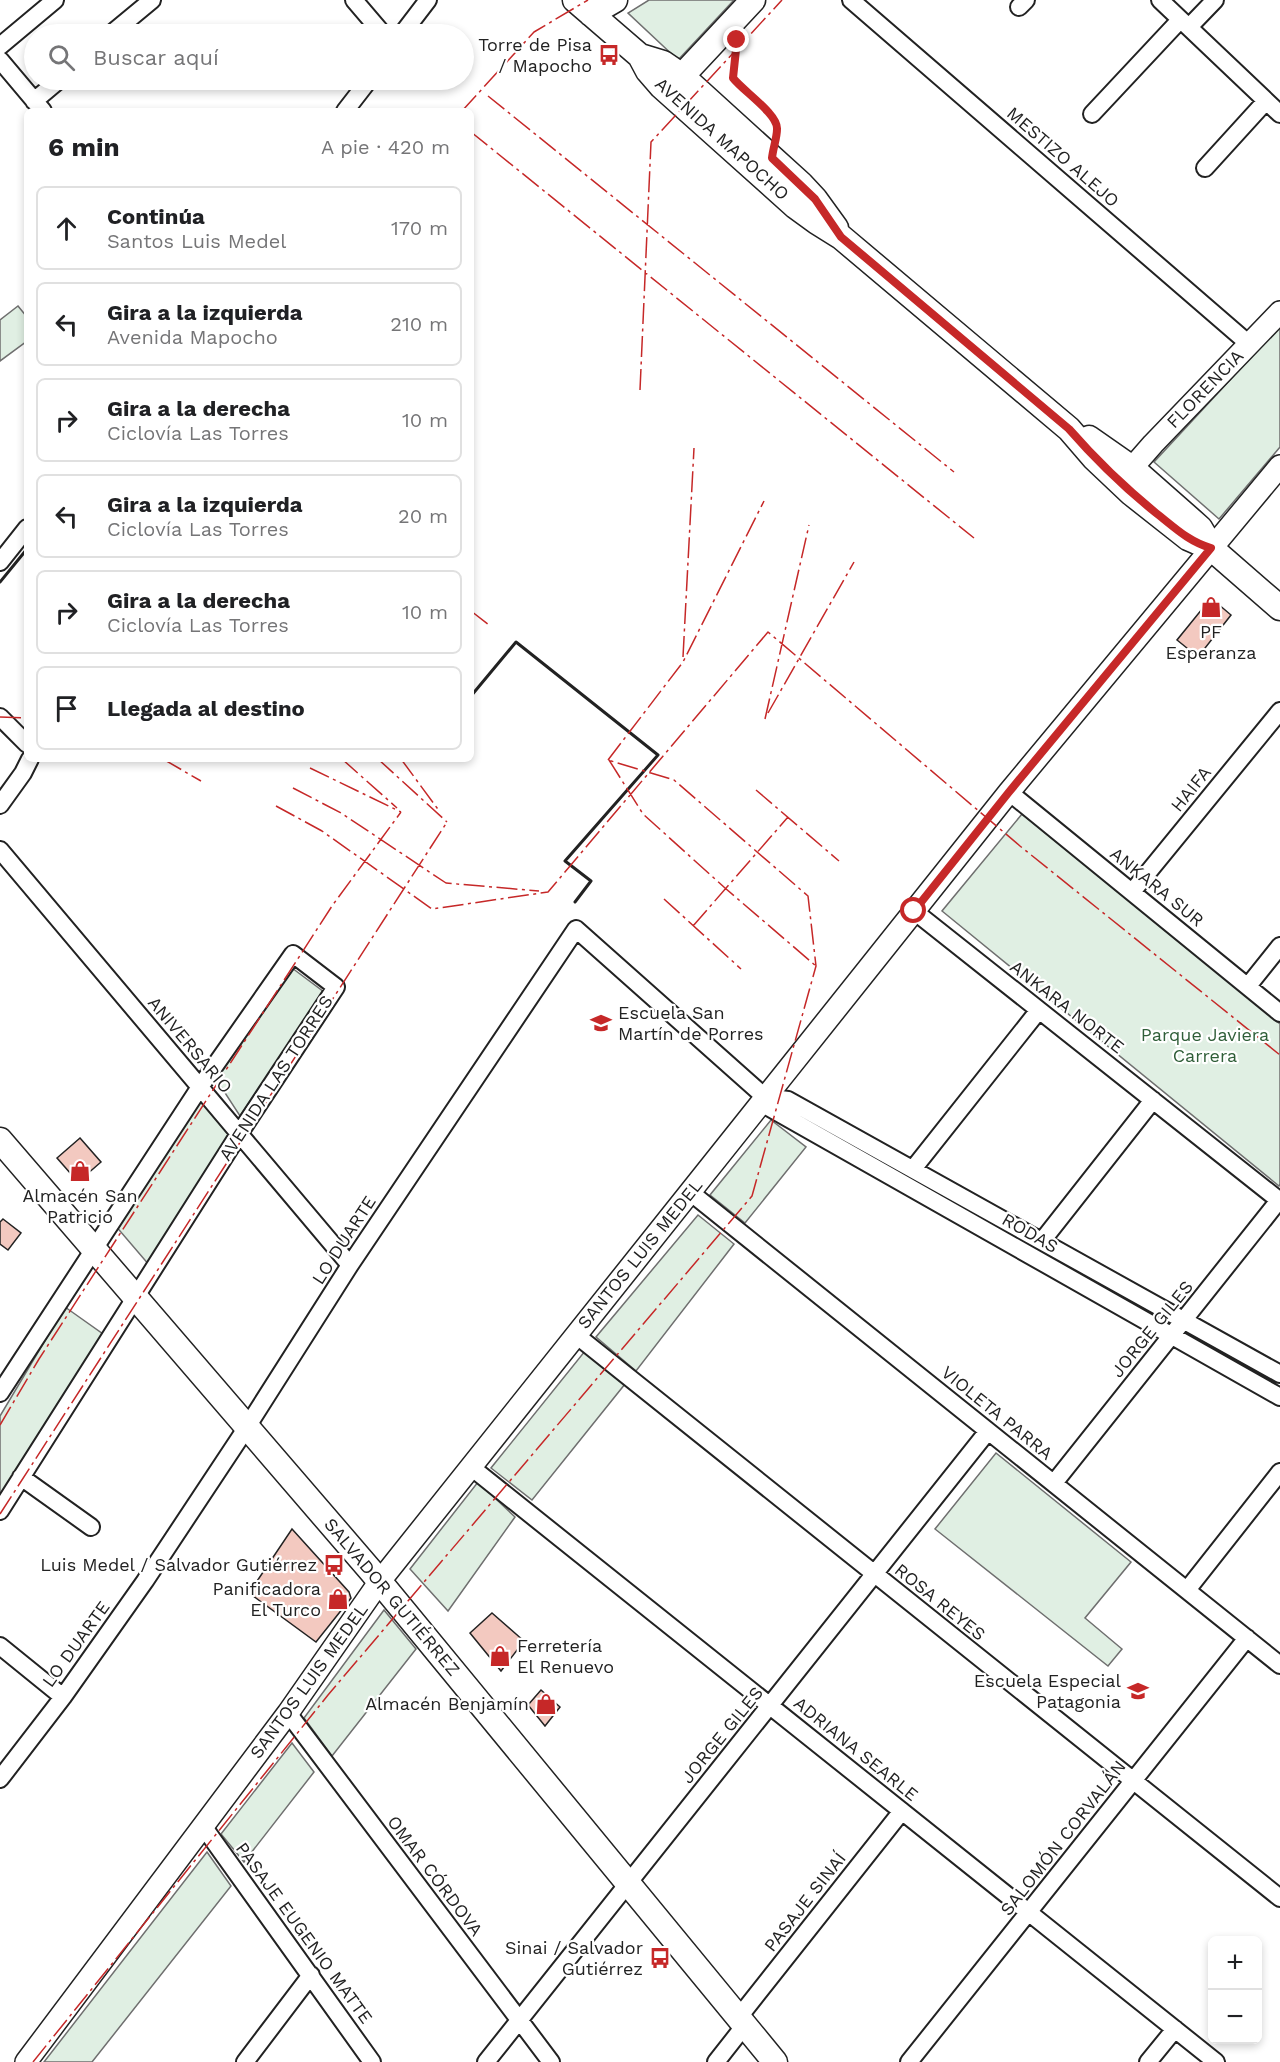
<!DOCTYPE html>
<html lang="es">
<head>
<meta charset="utf-8">
<style>
	:root { --surface:#fff; --page:#f2f2f2; --text:#202124; --muted:#757577; --line:#e0e0e0 }
	body { margin:0; font-family:"Work Sans",sans-serif; background:var(--page); color:var(--text) }
	.controls { position:absolute; right:18px; bottom:18px; display:grid; overflow:hidden; border-radius:9px; box-shadow:0 3px 9px #0003 }
	.controls button { width:54px; height:54px; display:grid; place-items:center; padding:0; border:0; border-bottom:2px solid var(--line); background:var(--surface); color:var(--text); font:30px sans-serif }
	.stop { position:absolute; width:18px; height:18px; margin:-14px; border:4px solid #c62828; border-radius:50%; background:#fff }
	.stop.end { background:#c62828; border-color:#fff; box-shadow:0 2px 6px #0008 }
	.list { margin:0; padding:0; list-style:none }
	h2 { display:flex; justify-content:space-between; align-items:center; height:78px; margin:0; padding:0 24px; font-size:26px }
	h2 small { font-size:20px; font-weight:400; color:var(--muted) }
	.list li { display:grid; grid-template-columns:39px 1fr auto; gap:18px; align-items:center; box-sizing:border-box; height:84px; margin:0 12px 12px; padding:0 12px; border:2px solid var(--line); border-radius:9px }
	.list b { display:block; font-size:22px; white-space:nowrap }
	.list p { margin:0; font-size:20px; white-space:nowrap; color:var(--muted) }
	.list em { font-size:20px; font-style:normal; color:var(--muted) }
	.icon { flex:none; width:33px; height:33px; fill:none; stroke:currentColor; stroke-width:2; stroke-linecap:round; stroke-linejoin:round }
	.map { position:relative; flex:none; width:1280px; height:2062px; overflow:hidden }
	.search { position:absolute; background:var(--surface); box-shadow:0 3px 9px #0003; left:24px; top:24px; width:450px; height:66px; display:flex; align-items:center; gap:15px; box-sizing:border-box; padding:0 21px; border-radius:33px; color:var(--muted); font-size:22px }
	.panel { position:absolute; background:var(--surface); box-shadow:0 3px 9px #0003; left:24px; top:108px; width:450px; height:654px; border-radius:9px }
	.map>svg:first-child { display:block }
	.green { fill:#e0efe3; stroke:#6f6f6f; stroke-width:1.5 }
	.building { fill:#f3c9c0; stroke:#222; stroke-width:1.5 }
	.lines { fill:none; stroke-linecap:round; stroke-linejoin:round }
	.minor-casing { stroke:#222; stroke-width:20 }
	.tertiary-casing { stroke:#222; stroke-width:24 }
	.secondary-casing { stroke:#222; stroke-width:27 }
	.path { stroke:#646464; stroke-width:4; stroke-dasharray:4.5 3; stroke-linecap:butt }
	.minor { stroke:#fff; stroke-width:16 }
	.tertiary { stroke:#fff; stroke-width:21 }
	.secondary { stroke:#fff; stroke-width:24 }
	.wall { stroke:#222; stroke-width:3 }
	.power { stroke:#c62828; stroke-width:1.5; stroke-dasharray:21 4.5 3 4.5; stroke-linecap:butt }
	.route { stroke:#c62828; stroke-width:8 }
	.labels { text-anchor:middle; stroke-width:4.5; stroke-linejoin:round; paint-order:stroke }
	.poi-label { font-size:18px; fill:#222; stroke:#fff; text-anchor:end }
	.street-label { font-size:18px; fill:#222; stroke:#fff }
	.park-label { font-size:18px; fill:#2f5e38; stroke:#fff }
</style>
</head>
<body>
<div class="map">
<svg width="1280" height="2062" viewBox="0 0 1280 2062">
	<rect width="100%" height="100%" fill="#fff"/>
	<path class="green" d="M649,0H734L678,60L628,13Z
		M18,306L27,317V341L0,361V320Z
		M1280,326V447L1219,519L1154,462Z
		M1022,814L1280,1024V1184L1279,1186L942,911Z
		M292,968L324,992L240,1116L216,1079Z
		M197,1096L234,1135L150,1266L114,1224Z
		M771,1120L806,1147L745,1223L710,1195Z
		M698,1215L734,1244L636,1371L596,1337Z
		M65,1307L103,1334L0,1500V1416Z
		M585,1351L625,1384L532,1500L491,1468Z
		M996,1453L1131,1562L1085,1618L1122,1649L1108,1666L935,1529Z
		M478,1482L515,1517L448,1611L410,1569Z
		M384,1610L416,1649L332,1756L304,1718Z
		M292,1743L314,1772L244,1862L221,1834Z
		M207,1852L231,1886L92,2062H44Z"/>
	<path class="building" d="M1211,598L1231,615L1198,657L1177,640Z
		M80,1138L101,1162L78,1182L57,1158Z
		M3,1219L21,1233L8,1250L0,1244V1222Z
		M292,1529L349,1592L351,1598L316,1642L249,1593Z
		M492,1613L524,1641L501,1671L470,1633Z
		M541,1690L560,1707L545,1726L528,1705Z"/>
	<g class="lines">
		<defs>
			<path id="minor" d="M354,0L383,34
				M851,0L1249,344
				M1160,0L1280,114
				M1019,7L1026,0
				M1189,27L1215,0
				M111,34L152,0
				M402,34L428,0
				M0,46L55,0
				M0,60L43,111
				M34,101L59,80
				M345,111L369,80
				M1092,114L1180,20
				M1205,168L1266,101
				M0,562L27,528
				M0,717L27,744
				M1009,792L1280,1013
				M0,805L23,773L30,759
				M0,850L350,1265
				M1132,892L1280,711
				M914,911L1280,1201
				M1248,986L1280,946
				M761,1103L1280,1397
				M913,1169L1039,1010
				M690,1192L1280,1665
				M1042,1241L1153,1100
				M576,1335L1280,1898
				M0,1393L200,1087L293,954L336,987L239,1134L0,1511
				M471,1467L1216,2062
				M21,1477L91,1527
				M1054,1483L1280,1199
				M1187,1590L1280,1472
				M0,1646L63,1697
				M288,1713L551,2062
				M0,1779L63,1697L145,1581L247,1427L350,1265L576,929L765,1097L788,1100L1280,1374
				M203,1826L372,2062
				M739,2017L902,1811
				M245,2062L311,1975
				M486,2062L988,1431
				M716,2062L745,2025
				M909,2062L1247,1638
				M1148,2062L1175,2029"/>
			<path id="tertiary" d="M1132,468L1153,444L1280,312
				M26,2062L288,1713L380,1581L1009,792L1280,466"/>
			<path id="secondary" d="M575,0L640,56L648,71L661,86L795,206L817,222L841,237L1069,429L1094,458L1131,493L1188,538L1211,548L1280,608
				M591,14L615,0
				M640,56L663,63L682,76L801,184L815,199L836,228
				M682,76L753,0
				M1089,438L1132,468L1191,520L1200,528L1209,543
				M0,1140L371,1571L775,2062"/>
		</defs>
		<use href="#minor" class="minor-casing"/>
		<use href="#tertiary" class="tertiary-casing"/>
		<use href="#secondary" class="secondary-casing"/>
		<path class="path" d="M736,49L733,78C743,90 770,110 775,120C778,125 777,129 776,134"/>
		<use href="#minor" class="minor"/>
		<use href="#tertiary" class="tertiary"/>
		<use href="#secondary" class="secondary"/>
		<path class="wall" d="M0,582L27,549
			M471,696L516,642L658,755L565,861L591,881L575,902"/>
		<path class="power" d="M488,96L954,472
			M462,111L534,32L588,0
			M471,132L974,538
			M640,390L651,142L782,0
			M471,611L489,625
			M683,657L694,448
			M768,713L854,562
			M0,717L27,718
			M765,719L809,525
			M163,759L201,781
			M342,759L397,808
			M378,759L447,822
			M401,759L440,812
			M608,760L683,662L764,501
			M609,760L643,814L725,888L816,966
			M310,768L401,812
			M293,788L341,813L446,883L539,891
			M756,790L839,861
			M276,806L322,831L432,909L548,892L768,632L1020,846L1280,1055
			M664,899L741,969
			M693,926L788,817
			M0,1425L39,1359L332,906L401,812
			M0,1514L447,822
			M33,2062L328,1695L752,1196L816,966L808,896L674,780L608,760"/>
	</g>
	<g class="lines">
		<path class="route" d="M737,40L733,78C743,91 778,114 777,129C777,138 773,148 772,158L815,199L841,237L1069,429C1096,460 1124,487 1156,513C1174,527 1189,542 1211,548L1009,792L914,911"/>
	</g>
	<defs>
		<symbol id="bus-bare" viewBox="-9 -9 18 18"><path d="M-5-6H5V4H4V6H2V4H-2V6H-4V4H-5ZM-3.5-4V0h7V-4ZM-3.5 1.2v1.5H-2V1.2ZM2 1.2v1.5H3.5V1.2Z" fill="#c62828" stroke="#fff" stroke-width="2.5" paint-order="stroke"/></symbol>
		<symbol id="shop-bare" viewBox="-9 -9 18 18"><path d="M-5-2.5h2.3a2.7 3.5 0 0 1 5.4 0H5L5.5 6h-11ZM-1.5-2.5h3a1.5 2.3 0 0 0-3 0Z" fill="#c62828" stroke="#fff" stroke-width="2.5" paint-order="stroke"/></symbol>
		<symbol id="school-bare" viewBox="-9 -9 18 18"><path d="M0-5L7-2L0 1L-7-2ZM-4 1L0 2.5L4 1V4Q0 6-4 4Z" fill="#c62828" stroke="#fff" stroke-width="2.5" paint-order="stroke"/></symbol>
	</defs>
	<g fill-rule="evenodd">
		<use href="#bus-bare" x="594" y="40" width="30" height="30"/>
		<use href="#shop-bare" x="1196" y="592" width="30" height="30"/>
		<use href="#school-bare" x="586" y="1008" width="30" height="30"/>
		<use href="#shop-bare" x="65" y="1156" width="30" height="30"/>
		<use href="#bus-bare" x="319" y="1550" width="30" height="30"/>
		<use href="#shop-bare" x="323" y="1584" width="30" height="30"/>
		<use href="#shop-bare" x="485" y="1641" width="30" height="30"/>
		<use href="#school-bare" x="1123" y="1676" width="30" height="30"/>
		<use href="#shop-bare" x="531" y="1689" width="30" height="30"/>
		<use href="#bus-bare" x="645" y="1943" width="30" height="30"/>
	</g>
	<g class="labels">
		<g class="poi-label">
			<text x="592" y="51">Torre de Pisa<tspan x="592" dy="21">/ Mapocho</tspan></text>
			<text x="1211" y="638" text-anchor="middle">PF<tspan x="1211" dy="21">Esperanza</tspan></text>
			<text x="618" y="1019" text-anchor="start">Escuela San<tspan x="618" dy="21">Martín de Porres</tspan></text>
			<text x="80" y="1202" text-anchor="middle">Almacén San<tspan x="80" dy="21">Patricio</tspan></text>
			<text x="317" y="1571">Luis Medel / Salvador Gutiérrez</text>
			<text x="321" y="1595">Panificadora<tspan x="321" dy="21">El Turco</tspan></text>
			<text x="517" y="1652" text-anchor="start">Ferretería<tspan x="517" dy="21">El Renuevo</tspan></text>
			<text x="1121" y="1687">Escuela Especial<tspan x="1121" dy="21">Patagonia</tspan></text>
			<text x="529" y="1710">Almacén Benjamín</text>
			<text x="643" y="1954">Sinai / Salvador<tspan x="643" dy="21">Gutiérrez</tspan></text>
		</g>
		<g class="street-label">
			<text transform="translate(722 139) rotate(42)" y="6">AVENIDA MAPOCHO</text>
			<text transform="translate(1063 157) rotate(41)" y="6">MESTIZO ALEJO</text>
			<text transform="translate(1205 389) rotate(-46)" y="6">FLORENCIA</text>
			<text transform="translate(1191 789) rotate(-51)" y="6">HAIFA</text>
			<text transform="translate(1157 887) rotate(39)" y="6">ANKARA SUR</text>
			<text transform="translate(1067 1007) rotate(38)" y="6">ANKARA NORTE</text>
			<text transform="translate(190 1045) rotate(50)" y="6">ANIVERSARIO</text>
			<text transform="translate(276 1078) rotate(-57)" y="6">AVENIDA LAS TORRES</text>
			<text transform="translate(1030 1233) rotate(30)" y="6">RODAS</text>
			<text transform="translate(344 1240) rotate(-57)" y="6">LO DUARTE</text>
			<text transform="translate(640 1254) rotate(-51)" y="6">SANTOS LUIS MEDEL</text>
			<text transform="translate(1152 1329) rotate(-51)" y="6">JORGE GILES</text>
			<text transform="translate(997 1413) rotate(39)" y="6">VIOLETA PARRA</text>
			<text transform="translate(392 1597) rotate(50)" y="6">SALVADOR GUTIÉRREZ</text>
			<text transform="translate(940 1602) rotate(39)" y="6">ROSA REYES</text>
			<text transform="translate(76 1644) rotate(-54)" y="6">LO DUARTE</text>
			<text transform="translate(309 1681) rotate(-54)" y="6">SANTOS LUIS MEDEL</text>
			<text transform="translate(722 1735) rotate(-51)" y="6">JORGE GILES</text>
			<text transform="translate(856 1749) rotate(39)" y="6">ADRIANA SEARLE</text>
			<text transform="translate(1063 1838) rotate(-52)" y="6">SALOMÓN CORVALÁN</text>
			<text transform="translate(435 1876) rotate(53)" y="6">OMAR CÓRDOVA</text>
			<text transform="translate(805 1902) rotate(-52)" y="6">PASAJE SINAÍ</text>
			<text transform="translate(304 1933) rotate(54)" y="6">PASAJE EUGENIO MATTE</text>
		</g>
		<g class="park-label">
			<text x="1205" y="1041">Parque Javiera<tspan x="1205" dy="21">Carrera</tspan></text>
		</g>
	</g>
</svg>
<div class="controls">
<button>+</button>
<button>−</button>
</div>
<div class="stop" style="left:914px;top:911px"></div>
<div class="stop end" style="left:737px;top:40px"></div>
<div class="search"><svg class="icon" aria-label="search" viewBox="0 0 24 24"><circle cx="10" cy="10" r="6"/><path d="M15 15l6 6"/></svg>Buscar aquí</div>
<section class="panel">
<h2>6 min<small>A pie · 420 m</small></h2>
<ul class="list">
<li><svg class="icon" aria-label="ahead" viewBox="0 0 24 24"><path d="M12 20V5M6 11l6-6 6 6"/></svg><div><b>Continúa</b><p>Santos Luis Medel</p></div><em>170 m</em></li>
<li><svg class="icon" aria-label="left" viewBox="0 0 24 24"><path d="M17 20v-9H6M10 6l-5 5 5 5"/></svg><div><b>Gira a la izquierda</b><p>Avenida Mapocho</p></div><em>210 m</em></li>
<li><svg class="icon" aria-label="right" viewBox="0 0 24 24"><path d="M7 20v-9h11M14 6l5 5-5 5"/></svg><div><b>Gira a la derecha</b><p>Ciclovía Las Torres</p></div><em>10 m</em></li>
<li><svg class="icon" aria-label="left" viewBox="0 0 24 24"><path d="M17 20v-9H6M10 6l-5 5 5 5"/></svg><div><b>Gira a la izquierda</b><p>Ciclovía Las Torres</p></div><em>20 m</em></li>
<li><svg class="icon" aria-label="right" viewBox="0 0 24 24"><path d="M7 20v-9h11M14 6l5 5-5 5"/></svg><div><b>Gira a la derecha</b><p>Ciclovía Las Torres</p></div><em>10 m</em></li>
<li><svg class="icon" aria-label="arrive" viewBox="0 0 24 24"><path d="M6 21V4h12l-3 4 3 4H6"/></svg><div><b>Llegada al destino</b></div></li>
</ul>
</section>
</div>
</body>
</html>
